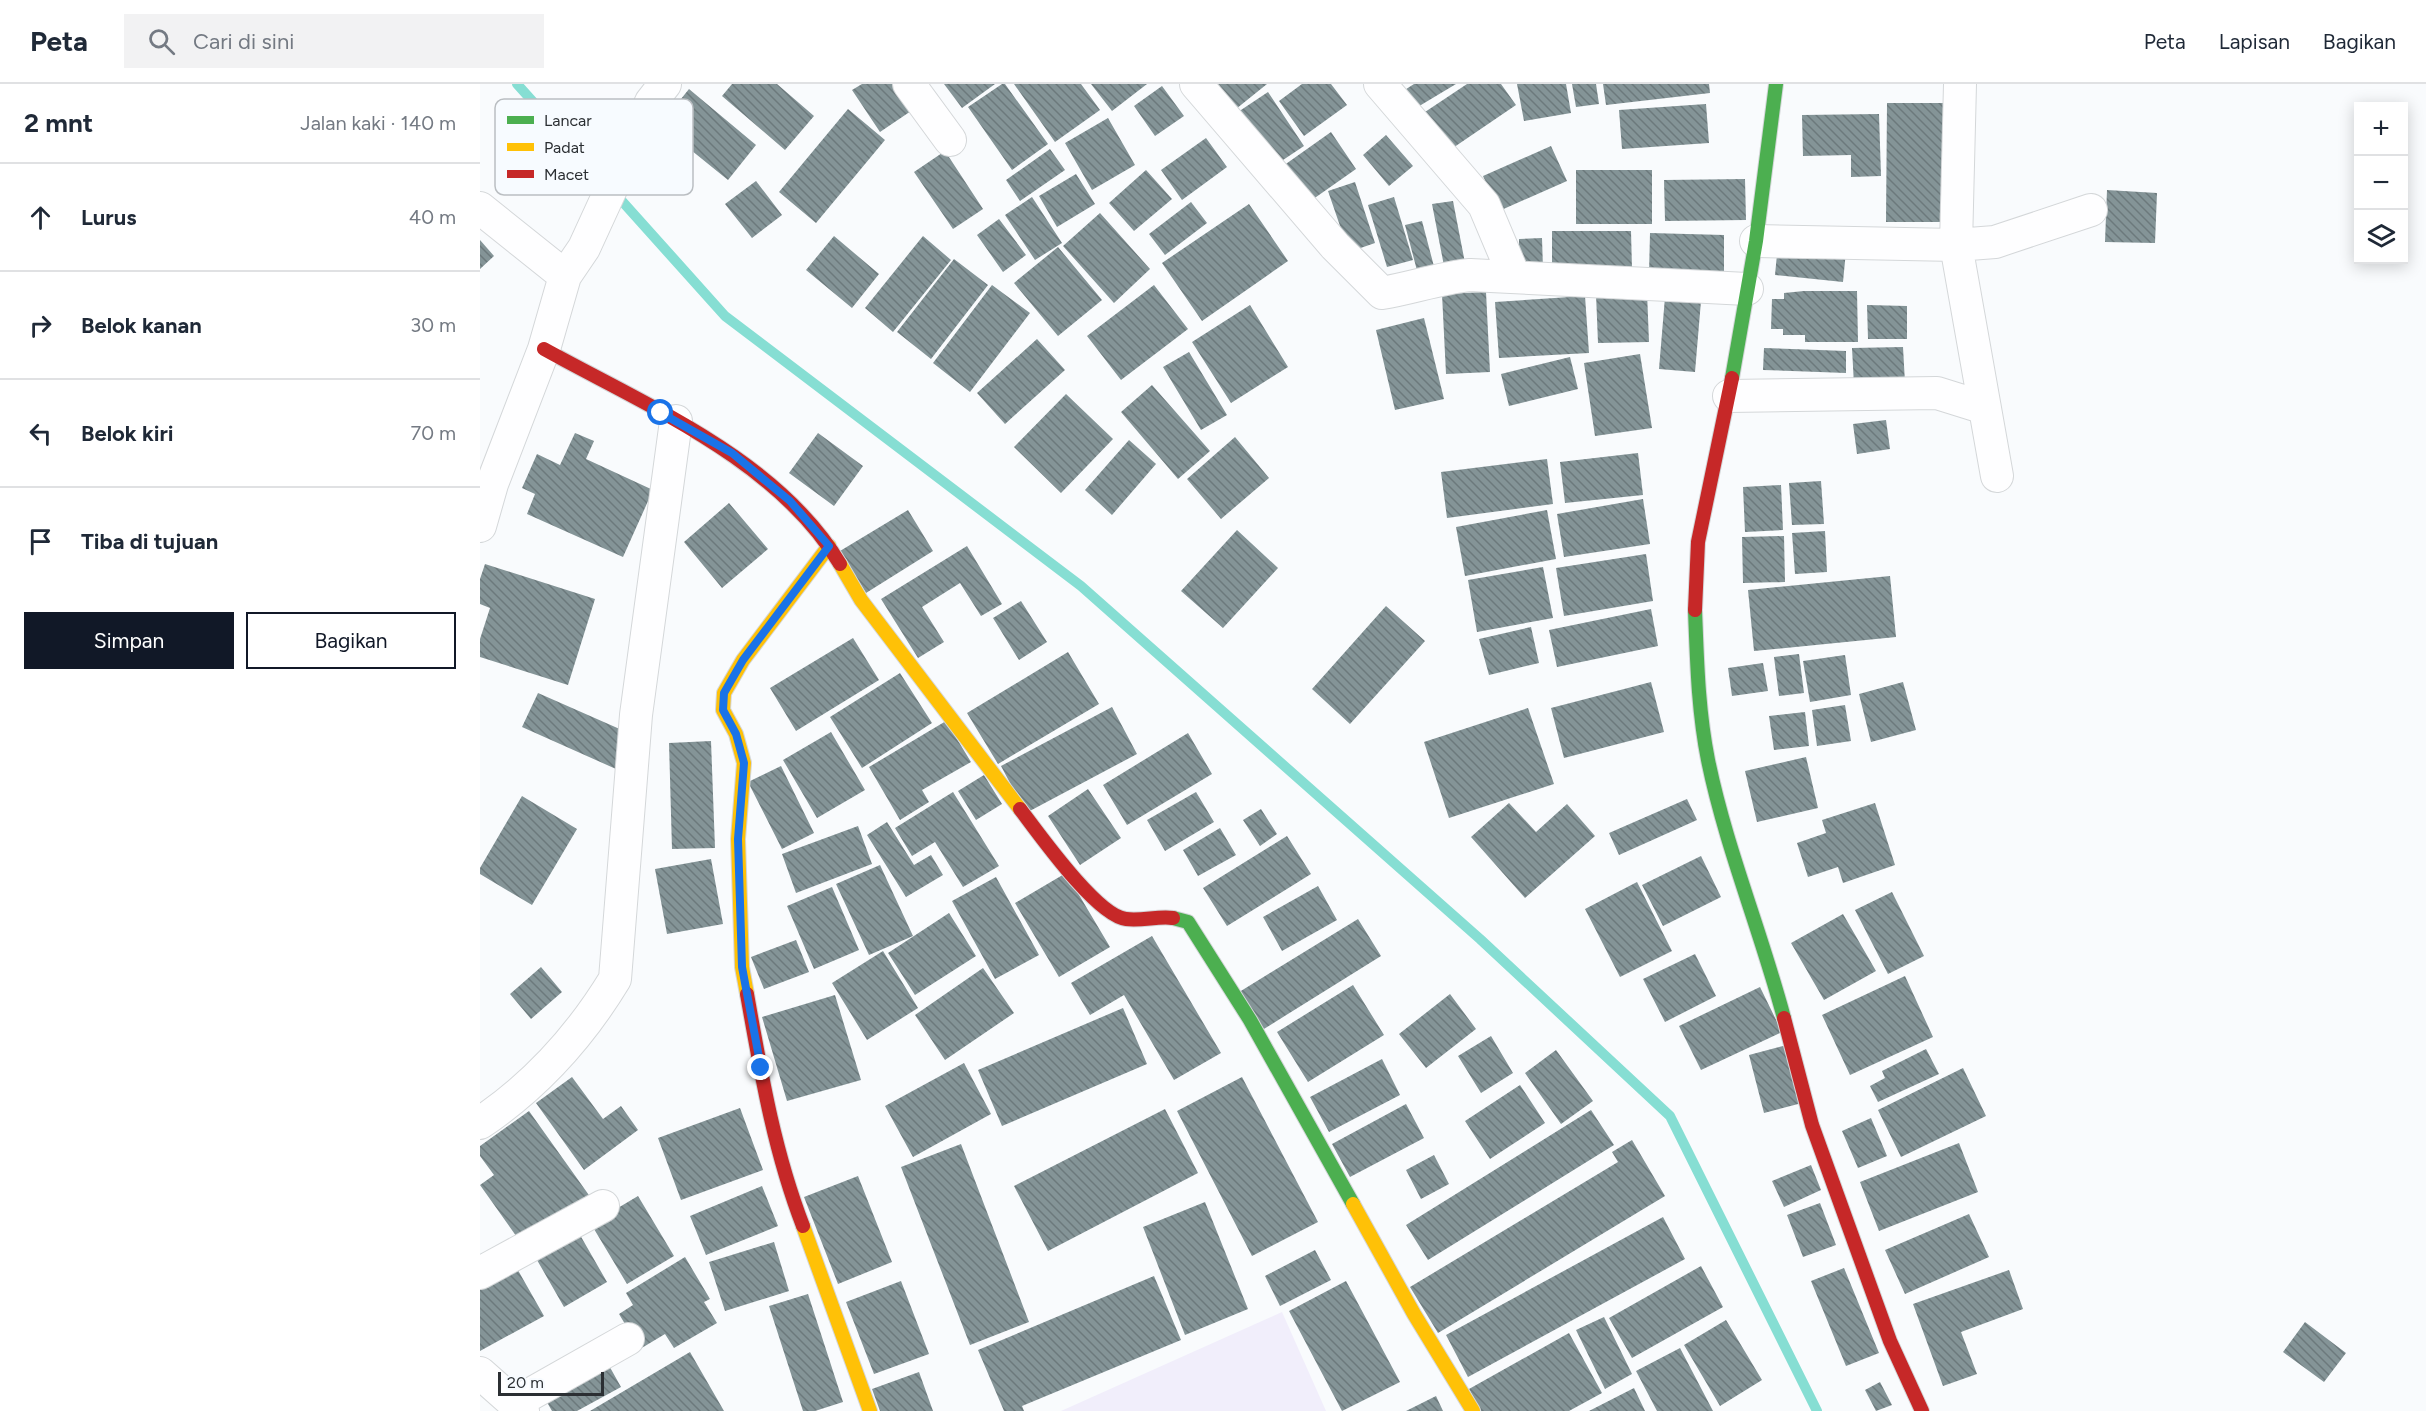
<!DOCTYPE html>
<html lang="id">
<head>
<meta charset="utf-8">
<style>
	:root { --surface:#fff; --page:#f2f2f3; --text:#1f2937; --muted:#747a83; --line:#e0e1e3; --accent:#111827 }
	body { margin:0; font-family:Figtree,sans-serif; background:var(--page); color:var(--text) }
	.controls { position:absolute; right:18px; top:18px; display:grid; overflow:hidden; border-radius:0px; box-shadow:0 3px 15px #0003 }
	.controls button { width:54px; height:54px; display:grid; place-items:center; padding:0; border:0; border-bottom:2px solid var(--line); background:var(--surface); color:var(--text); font:30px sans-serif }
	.scale { position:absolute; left:18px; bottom:15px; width:106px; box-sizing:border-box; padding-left:6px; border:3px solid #2b2f33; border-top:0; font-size:16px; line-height:21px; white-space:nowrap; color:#2b2f33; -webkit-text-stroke:4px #f7fbff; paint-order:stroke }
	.stop { position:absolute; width:18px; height:18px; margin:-14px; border:4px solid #1a73e8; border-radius:50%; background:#fff }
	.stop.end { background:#1a73e8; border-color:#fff; box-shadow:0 2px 6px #0008 }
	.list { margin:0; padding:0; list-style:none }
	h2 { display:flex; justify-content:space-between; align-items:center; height:78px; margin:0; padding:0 24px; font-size:26px }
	h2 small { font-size:20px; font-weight:400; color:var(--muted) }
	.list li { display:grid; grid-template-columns:39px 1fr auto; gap:18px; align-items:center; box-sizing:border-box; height:108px; padding:0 24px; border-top:2px solid var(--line) }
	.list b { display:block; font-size:22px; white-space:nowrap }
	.list em { font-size:20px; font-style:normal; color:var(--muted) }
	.actions { display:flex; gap:12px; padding:18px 24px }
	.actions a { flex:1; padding:14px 0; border:2px solid var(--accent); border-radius:0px; text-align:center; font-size:21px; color:var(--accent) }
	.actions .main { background:var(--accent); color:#fff }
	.icon { flex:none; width:33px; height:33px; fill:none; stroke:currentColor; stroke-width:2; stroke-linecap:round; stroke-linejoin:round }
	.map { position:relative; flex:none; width:1946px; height:1327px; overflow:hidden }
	header { display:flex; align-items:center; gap:36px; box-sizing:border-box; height:84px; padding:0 30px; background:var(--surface); border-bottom:2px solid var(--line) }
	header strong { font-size:28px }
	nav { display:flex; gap:33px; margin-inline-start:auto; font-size:21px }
	.search { width:420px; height:54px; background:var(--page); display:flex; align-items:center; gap:15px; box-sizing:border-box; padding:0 21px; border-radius:0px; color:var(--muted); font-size:22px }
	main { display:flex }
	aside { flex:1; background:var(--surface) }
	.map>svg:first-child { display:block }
	.green { fill:#f1eefb }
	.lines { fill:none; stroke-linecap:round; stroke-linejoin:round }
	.stream { stroke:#86ded3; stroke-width:10 }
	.building { fill:url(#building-back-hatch) }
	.street-casing { stroke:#d4d7d9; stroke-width:34 }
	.fast-casing { stroke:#d4d7d9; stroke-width:16 }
	.slow-casing { stroke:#d4d7d9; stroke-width:16 }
	.jam-casing { stroke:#d4d7d9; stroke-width:16 }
	.street { stroke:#fefeff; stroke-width:32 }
	.fast { stroke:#4caf50; stroke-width:14 }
	.slow { stroke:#ffc107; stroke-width:14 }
	.jam { stroke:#c62828; stroke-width:14 }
	.route { stroke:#1a73e8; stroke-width:8 }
	.key { fill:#f7fbff; stroke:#babec2; stroke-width:1.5 }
	.key-label { font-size:16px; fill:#2b2f33 }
</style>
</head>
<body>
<header>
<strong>Peta</strong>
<div class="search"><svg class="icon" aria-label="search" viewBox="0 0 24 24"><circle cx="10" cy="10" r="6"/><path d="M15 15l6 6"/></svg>Cari di sini</div>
<nav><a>Peta</a><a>Lapisan</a><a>Bagikan</a></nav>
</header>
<main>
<aside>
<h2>2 mnt<small>Jalan kaki · 140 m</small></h2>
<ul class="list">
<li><svg class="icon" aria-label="ahead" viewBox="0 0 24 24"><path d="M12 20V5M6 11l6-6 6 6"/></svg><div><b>Lurus</b></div><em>40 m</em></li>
<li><svg class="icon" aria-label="right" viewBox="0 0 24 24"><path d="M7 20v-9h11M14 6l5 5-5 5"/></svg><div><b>Belok kanan</b></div><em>30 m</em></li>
<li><svg class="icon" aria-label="left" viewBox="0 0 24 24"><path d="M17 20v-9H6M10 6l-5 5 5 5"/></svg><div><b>Belok kiri</b></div><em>70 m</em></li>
<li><svg class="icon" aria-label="arrive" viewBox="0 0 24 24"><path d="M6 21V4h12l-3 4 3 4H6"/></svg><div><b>Tiba di tujuan</b></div></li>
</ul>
<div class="actions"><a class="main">Simpan</a><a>Bagikan</a></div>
</aside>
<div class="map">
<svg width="1946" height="1327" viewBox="0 0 1946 1327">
	<defs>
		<pattern id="building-back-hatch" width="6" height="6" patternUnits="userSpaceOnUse" patternTransform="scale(1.5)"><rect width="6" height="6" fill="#849497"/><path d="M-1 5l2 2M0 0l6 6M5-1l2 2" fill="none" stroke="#6c797c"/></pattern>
	</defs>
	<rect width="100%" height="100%" fill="#f9fbfd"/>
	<path class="green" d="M802,1228L846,1327H581Z"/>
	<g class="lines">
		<path class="stream" d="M37,0L245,232L601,502L1000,855L1190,1032L1337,1327"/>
	</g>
	<path class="building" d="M252,0H297L334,32L305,66L242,12Z
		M382,0H418L434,25L400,48L372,6Z
		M464,0H515L482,24Z
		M522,0H525L568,60L532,86L488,23Z
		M534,0H601L620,26L575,58Z
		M611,0H667L632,27Z
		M727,0H787L751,29Z
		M822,0H851L867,21L824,52L799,17Z
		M934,0H976L931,27L920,9Z
		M987,0H1021L1036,21L964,70L939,32Z
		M1037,0H1086L1091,29L1044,37Z
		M1092,0H1116L1119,20L1096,23Z
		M1123,0H1229L1230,9L1126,21Z
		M682,2L704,32L675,52L654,22Z
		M209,5L276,61L248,96L180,41Z
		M788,8L824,62L794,82L758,28Z
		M1407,19H1467L1466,138H1406Z
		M1226,20L1229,59L1142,65L1139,26Z
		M368,25L405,56L336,139L299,108Z
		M1399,30L1401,92L1371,93V71L1323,72L1322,31Z
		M628,34L655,81L612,106L585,59Z
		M851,48L876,85L829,118L803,82Z
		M906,51L933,82L909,102L883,71Z
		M726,54L747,83L702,116L681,86Z
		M1071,62L1087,97L1019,127L1003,92Z
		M570,65L585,86L540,117L526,96Z
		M465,67L503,125L473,145L434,88Z
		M666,86L692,115L654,147L629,119Z
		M1096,86H1172V140H1096Z
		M596,90L615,120L577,143L559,112Z
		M1265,95L1266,136L1185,137L1184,96Z
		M276,97L302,131L272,154L245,120Z
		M875,98L895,159L869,168L848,107Z
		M1627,106L1677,109L1675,159L1625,158Z
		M552,113L582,159L555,176L525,131Z
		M914,113L933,176L907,183L888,121Z
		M973,117L986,184L965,187L952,120Z
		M711,118L727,139L685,171L669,150Z
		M769,120L808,177L722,237L682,179Z
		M620,129L670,185L634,219L583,162Z
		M519,135L546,171L523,188L497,151Z
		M942,137L956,190L939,194L925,141Z
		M1072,147H1151L1152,185H1072Z
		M1170,149L1244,151V190H1169Z
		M354,152L399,190L372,224L326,186Z
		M443,152L471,176L413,248L385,224Z
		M1062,154L1063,185L1039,186V155Z
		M0,156L14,172L0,185Z
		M1298,160L1366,167L1363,198L1295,191Z
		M578,163L622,216L578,252L534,199Z
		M474,175L508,201L451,275L417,248Z
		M512,201L550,229L490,308L453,279Z
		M674,201L708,245L641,296L607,252Z
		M1324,207H1377L1378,258H1325V251H1303V245H1291L1292,215H1304V209Z
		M1006,208L1010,288L966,290L962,210Z
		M1167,208L1169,258L1118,259L1116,210Z
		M1105,212L1109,269L1019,274L1015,218Z
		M1185,213L1221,217L1215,288L1179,285Z
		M770,221L808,283L751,319L712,258Z
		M1387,221L1427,222V255H1388Z
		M944,234L964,315L915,326L896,246Z
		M557,255L585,286L525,340L497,309Z
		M1423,263L1425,299L1374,301L1372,264Z
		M1284,264L1366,267V289L1283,286Z
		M709,268L747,331L721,346L683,283Z
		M1160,270L1172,344L1115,352L1104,279Z
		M1090,273L1098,305L1029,322L1021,290Z
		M672,301L730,367L698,395L641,328Z
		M586,310L633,355L581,409L534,363Z
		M1406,336L1410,365L1377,370L1373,340Z
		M95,349L114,357L106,375L173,406L143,473L47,430L55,410L42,404L57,370L80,381Z
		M338,349L383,382L354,422L309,389Z
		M755,353L789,394L741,435L707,395Z
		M649,356L676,380L632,431L605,406Z
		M1158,369L1163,411L1085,419L1080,378Z
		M1067,375L1073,420L967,434L961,388Z
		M1341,397L1344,440L1312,441L1309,399Z
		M1301,401L1303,446L1265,448L1263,403Z
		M1163,415L1170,460L1084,473L1077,430Z
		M249,419L288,465L242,504L204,458Z
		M428,426L453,467L386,509L360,467Z
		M1067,426L1076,475L985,492L976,443Z
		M757,446L798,484L743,544L701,507Z
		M1345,447L1347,488L1315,490L1312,449Z
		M1304,452L1305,498L1263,499L1262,453Z
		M487,462L522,520L501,532L480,499L442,523L464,558L438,574L401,515Z
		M1166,470L1173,517L1084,532L1076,484Z
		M5,480L115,515L88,601L0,573V555L10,524L0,520V495Z
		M1063,483L1073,534L997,548L988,496Z
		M1410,492L1416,553L1274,567L1268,506Z
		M541,517L567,558L539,576L513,534Z
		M906,522L945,557L870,640L832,605Z
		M1171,525L1178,562L1077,583L1069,546Z
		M1051,543L1059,579L1009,591L999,555Z
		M373,554L399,596L316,647L290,604Z
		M588,568L619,620L518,680L487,629Z
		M1319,570L1324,609L1299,612L1294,573Z
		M1365,571L1371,611L1330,618L1323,577Z
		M1283,579L1288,607L1252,612L1248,584Z
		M420,589L452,639L382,684L350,633Z
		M1171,598L1184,648L1084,674L1071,624Z
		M1423,598L1436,646L1391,658L1379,610Z
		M58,609L151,650L136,685L42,643Z
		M1365,621L1371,657L1337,662L1332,626Z
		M632,623L657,670L546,729L521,682Z
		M1048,624L1074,700L969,734L944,658Z
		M1325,628L1329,662L1294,666L1289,632Z
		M466,637L491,678L442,706L449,718L420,736L389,683Z
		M351,648L385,706L337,734L303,676Z
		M708,649L732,690L647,741L623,701Z
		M231,657L235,764L192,765L189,659Z
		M1326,673L1338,724L1277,738L1265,687Z
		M301,682L334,749L302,765L268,698Z
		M504,691L522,720L496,736L478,707Z
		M608,705L641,754L600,781L568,732Z
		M473,708L519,782L483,803L455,758L432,772L415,744Z
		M716,708L734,738L685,767L667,736Z
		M42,712L97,745L52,821L0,790V784Z
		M1207,715L1217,736L1139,771L1129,749Z
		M1029,719L1056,748L1087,720L1115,752L1045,814L991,753Z
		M1395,719L1415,781L1363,799L1358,783L1328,793L1317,759L1346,749L1342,736Z
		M781,725L797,750L780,762L763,736Z
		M407,738L434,781L451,771L463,791L426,813L387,751Z
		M378,742L392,780L316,809L302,770Z
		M740,744L756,771L718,792L703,766Z
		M807,752L831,790L747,842L723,804Z
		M1221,772L1241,813L1183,842L1162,801Z
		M231,775L243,840L187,850L175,785Z
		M400,781L433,852L389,871L356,800Z
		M586,789L630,863L579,893L535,819Z
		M516,793L559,871L515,895L472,817Z
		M1157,798L1192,867L1140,893L1105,825Z
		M838,802L857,836L802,867L783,833Z
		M352,803L379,866L334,885L307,822Z
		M1412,808L1444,872L1408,890L1375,826Z
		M469,829L496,872L435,911L408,869Z
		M1363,830L1396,887L1344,916L1311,859Z
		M878,835L901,872L779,948L756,910Z
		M672,852L741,969L694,996L644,911L610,931L591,899Z
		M316,856L329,888L284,905L271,873Z
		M403,867L438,924L387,956L352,899Z
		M1215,870L1236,912L1185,938L1163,895Z
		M61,883L82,908L51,935L30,910Z
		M503,884L534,929L465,976L435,931Z
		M1425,892L1453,953L1370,991L1342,931Z
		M873,901L904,951L828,998L797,948Z
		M1280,903L1302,948L1221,986L1199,942Z
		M970,910L996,945L946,984L919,950Z
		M355,911L381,996L307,1017L282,933Z
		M643,924L667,980L522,1042L498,986Z
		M1011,952L1033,989L1001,1009L978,972Z
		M1307,961L1322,1019L1284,1029L1269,971Z
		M1446,965L1459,990L1398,1018L1390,1002L1405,994L1402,987Z
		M1076,966L1113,1017L1081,1040L1045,989Z
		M902,975L920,1011L849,1048L830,1013Z
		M484,979L511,1030L433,1073L405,1022Z
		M1483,984L1506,1032L1421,1073L1398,1026Z
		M92,993L123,1035L141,1022L158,1046L104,1086L56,1019Z
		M762,993L838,1138L772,1172L697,1027Z
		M1040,1001L1065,1039L1010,1075L985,1037Z
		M926,1020L944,1054L870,1093L852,1060Z
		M260,1024L283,1086L201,1116L178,1054Z
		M685,1025L718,1089L568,1167L534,1102Z
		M1111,1026L1134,1061L948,1176L926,1141Z
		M49,1027L111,1114L44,1163L0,1101L14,1091L0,1072V1062Z
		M1391,1034L1407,1072L1378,1084L1362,1047Z
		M1152,1056L1185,1112L958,1249L930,1203L1138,1078L1132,1068Z
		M1479,1059L1498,1108L1399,1147L1380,1098Z
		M481,1060L549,1238L490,1261L421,1083Z
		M954,1071L969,1100L941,1115L926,1086Z
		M1331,1081L1341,1106L1304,1123L1292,1097Z
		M378,1092L412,1178L358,1200L324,1113Z
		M282,1102L298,1142L226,1171L210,1132Z
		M158,1112L194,1172L147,1200L111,1140Z
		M725,1118L768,1225L705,1251L663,1143Z
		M1340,1119L1356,1161L1323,1173L1307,1131Z
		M1489,1130L1509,1173L1425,1210L1405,1166Z
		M1183,1133L1205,1175L988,1293L966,1251Z
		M96,1144L127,1198L84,1223L53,1169Z
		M294,1158L309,1207L245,1227L229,1178Z
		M835,1166L851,1196L800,1222L785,1192Z
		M205,1173L230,1215L224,1218L237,1239L194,1264L185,1250L160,1265L139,1230L153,1221L146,1209Z
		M35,1181L64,1232L0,1267V1201Z
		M1221,1182L1243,1223L1152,1274L1129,1234Z
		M1364,1184L1399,1269L1366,1282L1331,1197Z
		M1529,1186L1543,1225L1481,1248L1497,1290L1463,1302L1433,1220Z
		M674,1192L701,1256L542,1322L544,1327H524L498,1266Z
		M421,1197L449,1270L394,1290L366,1218Z
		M866,1197L920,1298L862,1327L809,1227Z
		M328,1210L363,1318L335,1327H323L289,1222Z
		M1124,1233L1152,1290L1125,1305L1096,1246Z
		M1246,1236L1282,1296L1240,1322L1204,1261Z
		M1825,1238L1866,1269L1844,1298L1803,1268Z
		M1089,1249L1122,1309L1089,1327H1001L989,1305Z
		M1200,1264L1233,1327H1177L1156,1287Z
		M210,1268L244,1327H110Z
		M127,1278L141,1303L97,1327H72L64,1313Z
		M439,1288L453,1327H400L392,1305Z
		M1400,1298L1412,1321L1396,1327L1385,1306Z
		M1154,1304L1165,1327H1109Z
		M956,1312L963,1327H926Z"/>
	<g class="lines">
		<defs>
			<path id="street" d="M429,0L470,56
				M716,0L855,162L902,209C932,204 960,194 990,191L1267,205
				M900,0L1004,121L1034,192
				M1480,0L1476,161L1517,392
				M0,124L85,192
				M1276,157L1476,161L1515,158L1611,126
				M1249,312L1457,309L1505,324
				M0,442L12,400L64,265L85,192L104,164L171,18L185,0
				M0,1039C55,1002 101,951 135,895L156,631L196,337
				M0,1189L123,1122
				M0,1289L43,1327
				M33,1320L148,1255"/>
			<path id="fast" d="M1252,294L1276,157L1296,0
				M1215,526C1217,576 1218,626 1228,676C1246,764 1281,847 1304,934
				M693,834L708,838L770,936L873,1120"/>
			<path id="slow" d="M360,480L381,516L540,725
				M267,910L262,883L258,755L264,679L256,650L243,626L244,609L263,576L349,462
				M873,1120L934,1230L993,1327
				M323,1142L390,1327"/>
			<path id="jam" d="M64,265C167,322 298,376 360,480
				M1215,526L1218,458L1252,294
				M540,725C559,750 617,832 646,835C662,837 678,832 693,834
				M267,910C281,989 294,1067 323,1142
				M1304,934L1332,1041L1410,1257L1442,1327"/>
		</defs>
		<use href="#street" class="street-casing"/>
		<use href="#fast" class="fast-casing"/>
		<use href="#slow" class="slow-casing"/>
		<use href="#jam" class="jam-casing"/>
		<use href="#street" class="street"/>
		<use href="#fast" class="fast"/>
		<use href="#slow" class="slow"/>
		<use href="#jam" class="jam"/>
	</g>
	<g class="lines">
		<path class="route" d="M181,329L252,369L310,417L349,462L263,576L244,609L243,626L256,650L264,679L258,755L262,883L281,984"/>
	</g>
	<rect x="15" y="15" width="198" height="96" rx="9" class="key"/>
	<rect x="27" y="32" width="27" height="8" fill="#4caf50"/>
	<rect x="27" y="59" width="27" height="8" fill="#ffc107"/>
	<rect x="27" y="86" width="27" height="8" fill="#c62828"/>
	<g class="key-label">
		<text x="64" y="42">Lancar</text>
		<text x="64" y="69">Padat</text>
		<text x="64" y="96">Macet</text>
	</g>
</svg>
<div class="controls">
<button>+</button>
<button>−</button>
<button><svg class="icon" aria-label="layers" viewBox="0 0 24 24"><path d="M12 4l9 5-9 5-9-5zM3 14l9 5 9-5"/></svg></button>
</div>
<div class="scale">20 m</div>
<div class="stop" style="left:181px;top:329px"></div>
<div class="stop end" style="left:281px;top:984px"></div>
</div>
</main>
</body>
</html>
